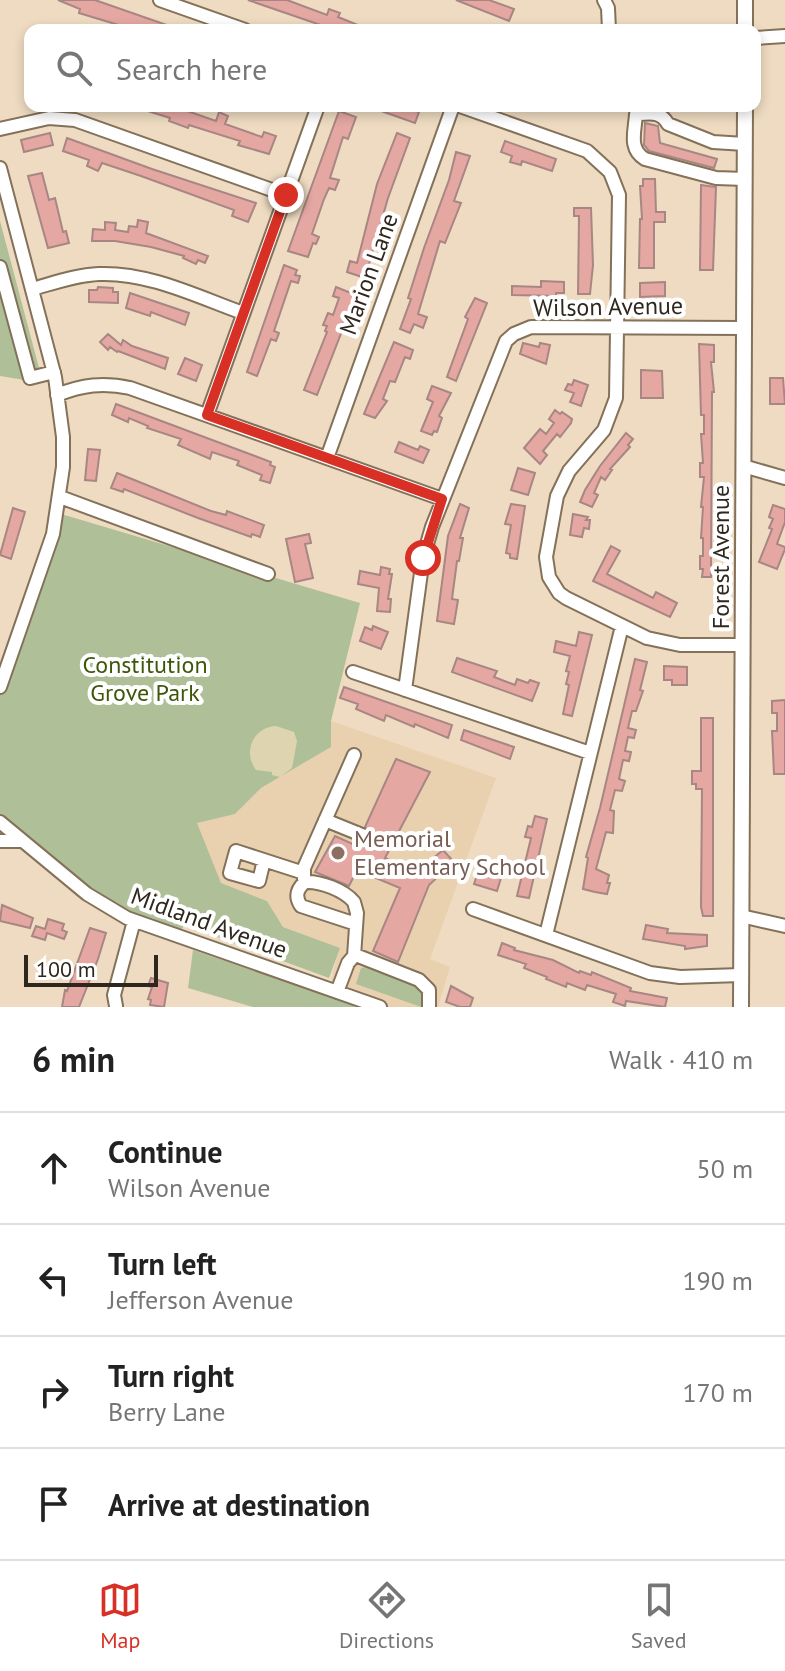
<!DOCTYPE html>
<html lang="en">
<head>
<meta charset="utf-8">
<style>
	:root { --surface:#fff; --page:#f2f2f2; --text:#222; --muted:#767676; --line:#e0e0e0; --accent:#d93025 }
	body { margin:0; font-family:"PT Sans",sans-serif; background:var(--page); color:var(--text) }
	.scale { position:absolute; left:24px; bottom:20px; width:134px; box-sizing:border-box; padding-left:8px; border:4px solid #2e271d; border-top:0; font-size:22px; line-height:28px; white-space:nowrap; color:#2e271d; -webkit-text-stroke:6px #fff; paint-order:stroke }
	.stop { position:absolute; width:24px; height:24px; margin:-18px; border:6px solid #d93025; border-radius:50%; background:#fff }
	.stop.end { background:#d93025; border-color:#fff; box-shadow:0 2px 8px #0008 }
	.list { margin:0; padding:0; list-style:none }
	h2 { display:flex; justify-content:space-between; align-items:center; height:104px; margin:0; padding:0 32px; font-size:34px }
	h2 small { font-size:26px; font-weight:400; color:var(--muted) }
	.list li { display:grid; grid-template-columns:52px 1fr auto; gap:24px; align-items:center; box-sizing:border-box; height:112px; padding:0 32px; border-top:2px solid var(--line) }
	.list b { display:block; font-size:30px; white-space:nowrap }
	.list p { margin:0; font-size:26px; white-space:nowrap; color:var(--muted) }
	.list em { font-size:26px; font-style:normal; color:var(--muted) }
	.icon { flex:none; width:44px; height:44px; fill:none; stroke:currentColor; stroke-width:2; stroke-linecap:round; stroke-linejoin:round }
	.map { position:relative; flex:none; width:785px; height:1007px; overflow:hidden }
	.search { position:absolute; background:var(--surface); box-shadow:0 4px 12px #0003; left:24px; right:24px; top:24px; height:88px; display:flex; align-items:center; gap:20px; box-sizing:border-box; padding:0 28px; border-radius:16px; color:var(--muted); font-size:30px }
	.sheet { height:552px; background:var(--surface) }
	nav { display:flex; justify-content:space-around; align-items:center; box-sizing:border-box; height:112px; border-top:2px solid var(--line); background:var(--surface); font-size:22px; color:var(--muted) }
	nav a { display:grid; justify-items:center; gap:4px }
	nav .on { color:var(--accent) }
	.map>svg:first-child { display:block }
	.built { fill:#e9d1b0 }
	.green { fill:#afc098 }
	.sand { fill:#ded5b0 }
	.building { fill:#e4a7a1; stroke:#a88683; stroke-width:2 }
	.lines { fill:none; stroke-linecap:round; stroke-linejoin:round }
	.minor-casing { stroke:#837159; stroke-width:16 }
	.major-casing { stroke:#837159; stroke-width:18 }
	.minor { stroke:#fff; stroke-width:12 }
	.major { stroke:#fff; stroke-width:14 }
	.route { stroke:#d93025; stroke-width:10 }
	.education-dot { fill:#8d6e63; stroke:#fff; stroke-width:3 }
	.labels { text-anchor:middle; stroke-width:8; stroke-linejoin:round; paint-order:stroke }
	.street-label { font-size:24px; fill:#2e271d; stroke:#fff }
	.park-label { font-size:24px; fill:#3e5609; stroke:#fff }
	.education-label { font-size:24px; fill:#785e54; stroke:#fff; text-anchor:start }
</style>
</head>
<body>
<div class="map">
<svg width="785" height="1007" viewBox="0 0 785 1007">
	<rect width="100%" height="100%" fill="#eedbc1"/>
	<path class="built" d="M331,721L496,778L430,959L450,967L438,1007H379L329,990L339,948L283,927L267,901L220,883L196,822L235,814L261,788L331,747Z"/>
	<path class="green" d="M0,221L43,383L0,376Z
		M58,513L360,603L331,721V747L261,788L235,814L197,823L221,883L267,901L283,927L340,948L329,978L185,925L175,937L127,918L0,822V687Z
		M193,950L355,1005L354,1007H253L188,988Z
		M371,966L422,989L421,1007L356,984L361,968Z"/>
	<path class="sand" d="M276,726L294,732L297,741L292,768L280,777L272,775V772L256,770C242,751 254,727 276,726Z"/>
	<path class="building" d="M58,0H95L181,30H135L79,13L80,9Z
		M248,0H287L327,15L329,9L340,13L338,17L370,30H335Z
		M456,0H489L514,9L509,21Z
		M132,106H173L216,121L219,112L228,116L225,124L262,137L264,132L276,136L269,154L238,145L240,141L189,125L188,128L169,121L170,118Z
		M403,106L419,112L415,123L370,107Z
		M339,111L356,117L348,139L343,137L330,178L339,180L335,190L329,188L324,199L312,234L319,237L316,244L313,243L308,257L288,251Z
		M645,123L658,126L660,143L717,159L714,168L649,151L644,145Z
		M50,133L53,145L24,152L21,140Z
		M397,133L410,138L388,198L365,278L347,272L350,261L357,263L377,184Z
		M67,138L152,169L256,203L248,222L232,216L234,210L141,176L102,163L98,171L87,166L89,160L63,151Z
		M505,141L556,159L552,171L522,161L521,165L510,162L512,156L501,152Z
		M456,152L470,156L454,201L461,203L445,243L440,241L418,314L427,317L423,328L414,324L410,333L400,329L411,299L408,298L424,248L449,180Z
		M42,173L49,200L55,198L63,232L66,231L69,243L48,248L28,176Z
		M643,179H655L656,212H665V222H654V268H639L640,219H642L640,186H643Z
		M701,185L716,187L713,270H700Z
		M574,208H591L593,265L590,294H578L579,216H574Z
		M138,220L148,222L146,233L208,256L205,263L198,260L196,264L183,258L184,256L151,247L115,241H92L93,229L105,230V222L116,223L115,230L128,232L129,226L137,227Z
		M284,265L297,270L295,275L300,276L298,283L291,281L274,331L279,333L276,341L271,339L257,376L247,372Z
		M541,281L564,282V293H556V296L512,295V286L541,287Z
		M665,282V296L640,297V283Z
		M98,287L113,288V292H118V303L89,302V290H97Z
		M336,287L356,295L340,330L342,331L317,395L304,390L327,332L325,331L327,326L323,325L328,313L333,315L339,298L333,296Z
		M130,293L189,313L185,325L151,312L150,316L126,308Z
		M475,298L487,303L456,381L447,377L468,319L465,317Z
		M108,334L121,345L123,340L132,346L168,358L165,369L118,351L117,352L110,347L108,350L100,342Z
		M394,342L413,350L410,359L405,357L395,382L390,381L383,399L387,401L375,418L364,414Z
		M523,343L539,347L540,343L550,345L546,364L520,354Z
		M699,344L714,345V362H711L714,392H712L711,577H702L703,569H700V556H703V538H701L703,507H701L704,477H700V463H703L701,434H704V415H701Z
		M185,358L202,365L196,381L178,374Z
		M641,370L662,371L663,398H641Z
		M770,378H783L785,404H770Z
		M574,380L588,385L581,406L570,402L574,393L565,390L568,384L572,385Z
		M432,386L451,393L439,416L442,418L437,432L434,431L432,435L421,431L433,402L427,399Z
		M116,404L271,462L270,465L275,467L270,483L260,480L262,475L237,465L239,461L212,452L210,459L178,445L181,439L147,428L148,426L129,418L128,422L112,415Z
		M555,410L560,414L562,412L572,419L571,423L560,437L557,434L543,451L547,455L540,464L524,448L540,429L546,434L554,423L549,419Z
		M626,433L633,439L628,445L630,447L610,469L612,470L605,480L601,477L594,493L598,495L592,507L580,502L585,490L600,466Z
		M399,442L418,450L420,446L429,450L423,463L395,452Z
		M88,449L100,450L96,481L85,480Z
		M518,468L535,473L528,495L511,490Z
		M117,473L211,511L226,515L227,511L264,525L260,537L252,534L251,537L198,518L124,489L123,492L111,488Z
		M460,504L469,508L460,538H463L459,561H457L452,599L458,600L454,624L437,621L448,536Z
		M511,504L525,506L517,559L510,558V554L506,553L511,525L505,524Z
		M773,505L785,509V522L777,544L785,547V549L777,569L759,562L772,529L769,528L773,519L769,517Z
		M13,508L25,512L11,559L0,555Z
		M573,514L588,517L586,520H590L589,529L584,528L582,537L570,535Z
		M309,534L311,543L305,544L313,578L295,582L286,539Z
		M611,546L620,551L607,574L653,598L656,592L677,603L670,617L593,581Z
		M381,567L390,569L389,574H392L388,599H391L390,612L377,611L379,588L358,584L360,571L380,575Z
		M373,626L388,632L381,649L360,641L365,627L372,630Z
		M579,632L592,635L572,716L563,714L569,685L566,684L569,672L566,671L570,656L554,652L556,641L576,646Z
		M457,658L497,671L494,677L515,685L517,679L528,683L530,680L539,683L532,701L452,672Z
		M635,659L647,662L640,690L643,691L636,711H632L628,728L636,730L634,738L628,737L625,751L631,752L629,761L623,760L619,779L625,781L622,791L615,790L610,810L614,811L613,833L606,832L596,869L609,875L607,883H610L607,894L595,892L583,889L588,858L586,857L600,808Z
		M664,666L687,667V685H672V680H664Z
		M344,687L452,725L448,738L415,724L414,727L386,715L384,721L356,709L358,704L340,698Z
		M785,700V774H774L772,731H777V713H772V701Z
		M701,718H713V916H703L701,907L702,789H696V784H692V771H701Z
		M464,730L514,747L510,759L461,740Z
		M396,759L430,772L385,858L416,872L443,850L454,862L429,885L398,962L373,951L400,888L357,870L349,886L315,872L335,836L357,846L370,839L371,833L365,827Z
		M535,816L547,819L529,898L517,896L531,838L525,837L528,826L532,827Z
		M480,866L491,870L490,874L501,878L497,891L474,884Z
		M2,905L33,918L30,928L0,921Z
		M48,919L64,924L62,930L67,932L64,939L47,933L45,940L32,936L36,926L45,929Z
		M646,925L668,929L667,933L707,935V946L685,949V946L643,939Z
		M90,928L106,933L98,959L79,1007H62L65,990L67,991Z
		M502,943L515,948L514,950L553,960L579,973L580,971L591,975L592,972L631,988L630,991L667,998L665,1007L626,1001L625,1006L613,1002L616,994L587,985L585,990L567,983L566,987L546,979L547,977L524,968L526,964L498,955Z
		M151,978L168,983L164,1007L150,1005L151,1000L148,999L152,987L148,986Z
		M451,986L473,998L470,1007H460L446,1002Z"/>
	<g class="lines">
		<defs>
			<path id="minor" d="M160,0L245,30
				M604,0L608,8L609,30
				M755,38L785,36
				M460,106L587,151L610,172L619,195L616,398L604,430L569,471L557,496L546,557L549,577L559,593L566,598L647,638L680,645H743
				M0,129L49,118L75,120L286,195
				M0,168L55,377L63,437V467L53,534L0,687
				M745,179L716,178L645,159C628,149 635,131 636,114C650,114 660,110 668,124L713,142L745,144
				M0,267L30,378L54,372
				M32,289C54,283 76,275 99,274C149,272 198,297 243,313
				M57,395C82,385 103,382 130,388L442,499
				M207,415L318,106
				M327,458L453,106
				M743,466L785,478
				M60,497L268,574
				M353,672L590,753
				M405,690L423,558L432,527L506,341L514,334L531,327L744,328
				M325,820L362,835
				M0,822L87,894L127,918L380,1007
				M0,841H22
				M264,860L259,881L230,873L236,851L304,873
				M304,879V868L354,755
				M473,909L650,973L680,977L741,975
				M741,916L785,926
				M546,935L622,626
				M354,956L357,913L354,902C344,890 320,881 305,882C296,890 295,897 301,906L356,924
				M337,992L348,963L354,956H358L419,980L429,990V1007
				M116,1006L114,995L134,921"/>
			<path id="major" d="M745,0V30
				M741,1007L745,106"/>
		</defs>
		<use href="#minor" class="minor-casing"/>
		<use href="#major" class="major-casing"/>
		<use href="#minor" class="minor"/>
		<use href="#major" class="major"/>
	</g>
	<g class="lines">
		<path class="route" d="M286,195L207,415L442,499L423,558"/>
	</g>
	<circle class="education-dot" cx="338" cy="853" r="8"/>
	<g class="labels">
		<g class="street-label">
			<text transform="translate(369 274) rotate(-70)" y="8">Marion Lane</text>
			<text transform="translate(608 307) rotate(-1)" y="8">Wilson Avenue</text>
			<text transform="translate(721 557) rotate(-90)" y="8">Forest Avenue</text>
			<text transform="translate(209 923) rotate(20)" y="8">Midland Avenue</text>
		</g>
		<g class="park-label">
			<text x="145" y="673">Constitution<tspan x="145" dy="28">Grove Park</tspan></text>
		</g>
		<g class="education-label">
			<text x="354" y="847">Memorial<tspan x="354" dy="28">Elementary School</tspan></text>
		</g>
	</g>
</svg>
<div class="scale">100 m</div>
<div class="stop" style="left:423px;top:558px"></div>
<div class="stop end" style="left:286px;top:195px"></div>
<div class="search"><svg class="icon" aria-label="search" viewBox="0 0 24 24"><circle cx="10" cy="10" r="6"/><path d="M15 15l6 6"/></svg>Search here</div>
</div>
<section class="sheet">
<h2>6 min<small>Walk · 410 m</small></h2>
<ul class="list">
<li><svg class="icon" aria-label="ahead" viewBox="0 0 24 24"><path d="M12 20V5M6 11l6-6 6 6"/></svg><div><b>Continue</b><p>Wilson Avenue</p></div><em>50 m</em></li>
<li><svg class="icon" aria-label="left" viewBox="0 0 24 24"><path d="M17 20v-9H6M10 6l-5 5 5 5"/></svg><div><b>Turn left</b><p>Jefferson Avenue</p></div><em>190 m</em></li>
<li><svg class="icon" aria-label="right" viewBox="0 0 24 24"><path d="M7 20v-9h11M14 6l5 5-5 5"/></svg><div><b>Turn right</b><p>Berry Lane</p></div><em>170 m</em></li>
<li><svg class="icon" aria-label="arrive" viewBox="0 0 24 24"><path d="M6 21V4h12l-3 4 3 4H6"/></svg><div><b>Arrive at destination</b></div></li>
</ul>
</section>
<nav>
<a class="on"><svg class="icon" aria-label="map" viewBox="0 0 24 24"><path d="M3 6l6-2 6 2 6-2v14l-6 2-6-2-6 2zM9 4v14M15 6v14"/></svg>Map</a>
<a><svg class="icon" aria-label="directions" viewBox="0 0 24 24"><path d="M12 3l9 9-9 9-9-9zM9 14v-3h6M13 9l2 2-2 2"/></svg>Directions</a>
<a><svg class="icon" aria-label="saved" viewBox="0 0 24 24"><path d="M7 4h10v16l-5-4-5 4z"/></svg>Saved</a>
</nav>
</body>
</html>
